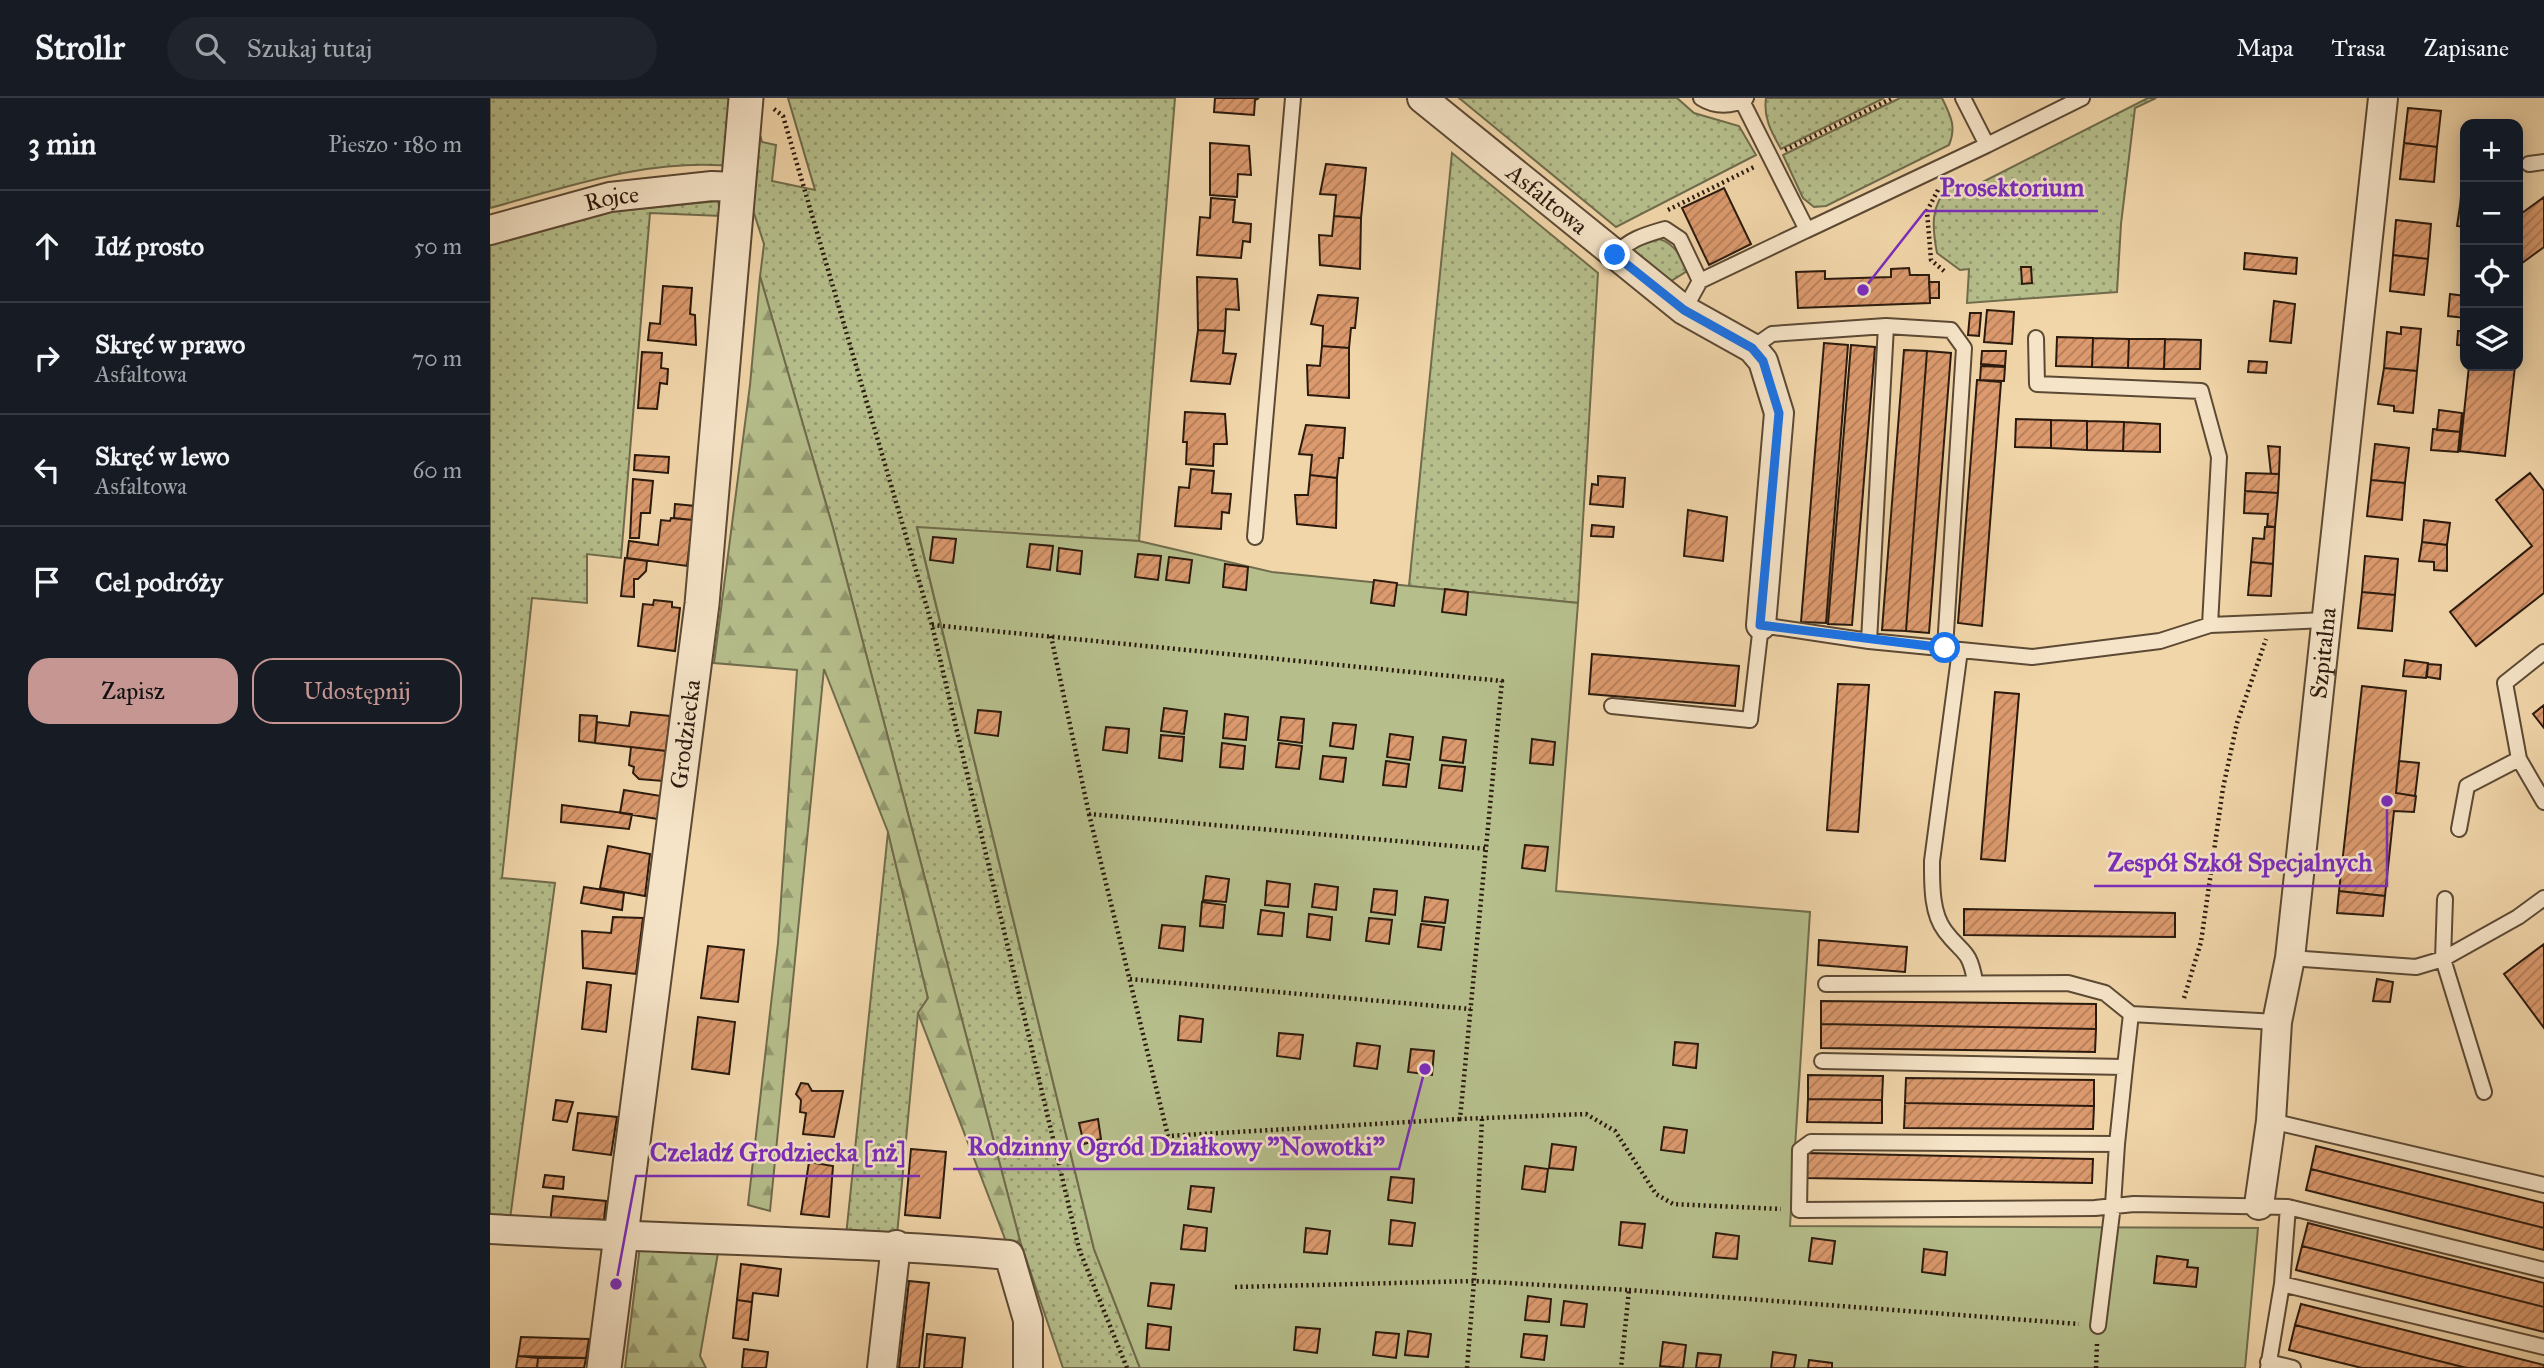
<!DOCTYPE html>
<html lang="pl">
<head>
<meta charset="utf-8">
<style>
	:root { --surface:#171b24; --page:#20242c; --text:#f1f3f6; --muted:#9ea1a6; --line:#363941; --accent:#c59692 }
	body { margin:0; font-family:"IM FELL Great Primer",serif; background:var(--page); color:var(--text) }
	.controls { position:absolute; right:21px; top:21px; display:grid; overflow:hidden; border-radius:14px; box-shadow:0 4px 18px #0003 }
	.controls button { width:63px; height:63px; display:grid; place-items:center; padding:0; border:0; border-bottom:2px solid var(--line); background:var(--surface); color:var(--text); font:35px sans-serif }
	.stop { position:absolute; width:21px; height:21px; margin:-16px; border:5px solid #1a73e8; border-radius:50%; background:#fff }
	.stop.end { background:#1a73e8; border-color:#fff; box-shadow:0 2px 7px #0008 }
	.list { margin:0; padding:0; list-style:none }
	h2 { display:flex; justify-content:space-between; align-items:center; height:91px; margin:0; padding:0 28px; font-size:30px }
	h2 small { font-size:23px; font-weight:400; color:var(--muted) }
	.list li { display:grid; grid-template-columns:46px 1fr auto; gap:21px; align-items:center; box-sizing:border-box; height:112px; padding:0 28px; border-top:2px solid var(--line) }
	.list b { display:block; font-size:26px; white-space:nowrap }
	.list p { margin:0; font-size:23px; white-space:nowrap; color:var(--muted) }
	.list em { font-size:23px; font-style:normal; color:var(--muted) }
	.actions { display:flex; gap:14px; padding:21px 28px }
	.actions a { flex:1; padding:16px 0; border:2px solid var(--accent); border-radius:21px; text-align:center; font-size:24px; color:var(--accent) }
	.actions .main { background:var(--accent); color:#111 }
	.icon { flex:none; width:38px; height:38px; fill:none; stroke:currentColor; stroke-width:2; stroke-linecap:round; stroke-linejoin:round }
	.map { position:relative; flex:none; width:2054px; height:1270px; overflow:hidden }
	header { display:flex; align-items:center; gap:42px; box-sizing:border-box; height:98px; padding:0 35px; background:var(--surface); border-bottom:2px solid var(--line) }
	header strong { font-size:33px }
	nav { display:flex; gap:38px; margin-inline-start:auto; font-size:24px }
	.search { width:490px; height:63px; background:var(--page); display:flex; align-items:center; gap:18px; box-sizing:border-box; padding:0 24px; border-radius:38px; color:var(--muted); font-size:26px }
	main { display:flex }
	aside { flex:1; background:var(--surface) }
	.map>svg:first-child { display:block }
	.grass { fill:url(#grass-dots); stroke:#706c4c; stroke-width:2 }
	.forest { fill:url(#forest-firs); stroke:#706c4c; stroke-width:2 }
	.garden { fill:#b6bf8c; stroke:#706c4c; stroke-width:2 }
	.building { fill:url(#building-hatch); stroke:#2b1a0d; stroke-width:2 }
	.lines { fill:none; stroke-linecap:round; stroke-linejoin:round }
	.service-casing { stroke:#5c4934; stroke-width:18 }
	.minor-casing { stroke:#5c4934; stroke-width:32 }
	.tertiary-casing { stroke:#5c4934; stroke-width:37 }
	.path { stroke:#2b1a0d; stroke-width:4.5; stroke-dasharray:2 3.5; stroke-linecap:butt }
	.service { stroke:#f6e4c8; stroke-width:14 }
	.minor { stroke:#f6e4c8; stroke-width:28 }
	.tertiary { stroke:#f6e4c8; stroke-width:33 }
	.route { stroke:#1a73e8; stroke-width:9 }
	.labels { text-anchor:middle; stroke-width:5; stroke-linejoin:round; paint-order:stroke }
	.street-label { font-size:24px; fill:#2b1a0d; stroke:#f6e4c8 }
	.leader { fill:none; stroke:#7b2cbf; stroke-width:2.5 }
	.callout-dot { fill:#7b2cbf; stroke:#f6e4c8; stroke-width:2.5 }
	.callout-label { font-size:26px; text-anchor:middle; font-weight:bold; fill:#7b2cbf; stroke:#f6e4c8; stroke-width:5; stroke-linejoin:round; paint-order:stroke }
</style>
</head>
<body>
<header>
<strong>Strollr</strong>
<div class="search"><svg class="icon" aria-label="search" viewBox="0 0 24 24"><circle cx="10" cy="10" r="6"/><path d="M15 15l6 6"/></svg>Szukaj tutaj</div>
<nav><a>Mapa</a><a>Trasa</a><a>Zapisane</a></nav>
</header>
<main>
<aside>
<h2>3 min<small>Pieszo · 180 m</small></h2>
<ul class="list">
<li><svg class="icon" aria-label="ahead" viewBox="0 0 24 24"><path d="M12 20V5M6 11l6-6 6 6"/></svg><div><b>Idź prosto</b></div><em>50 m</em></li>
<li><svg class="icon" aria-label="right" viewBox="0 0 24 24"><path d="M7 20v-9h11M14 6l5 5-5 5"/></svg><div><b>Skręć w prawo</b><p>Asfaltowa</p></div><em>70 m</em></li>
<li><svg class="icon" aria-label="left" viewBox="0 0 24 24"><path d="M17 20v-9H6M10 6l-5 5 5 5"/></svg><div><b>Skręć w lewo</b><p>Asfaltowa</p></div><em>60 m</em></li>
<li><svg class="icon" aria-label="arrive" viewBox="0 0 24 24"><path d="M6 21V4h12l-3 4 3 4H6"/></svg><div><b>Cel podróży</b></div></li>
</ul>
<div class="actions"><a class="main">Zapisz</a><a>Udostępnij</a></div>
</aside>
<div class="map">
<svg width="2054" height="1270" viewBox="0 0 2054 1270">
	<defs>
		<pattern id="grass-dots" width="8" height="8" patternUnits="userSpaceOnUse" patternTransform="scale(1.75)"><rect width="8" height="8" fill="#b6bf8c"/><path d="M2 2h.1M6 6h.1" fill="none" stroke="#949a71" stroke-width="1.8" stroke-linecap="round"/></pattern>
		<pattern id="forest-firs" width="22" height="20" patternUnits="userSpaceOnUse" patternTransform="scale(1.75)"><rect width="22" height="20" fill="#b6bf8c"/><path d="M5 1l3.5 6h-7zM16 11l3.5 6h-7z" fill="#949a71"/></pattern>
		<pattern id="building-hatch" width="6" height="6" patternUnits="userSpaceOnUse" patternTransform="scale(1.75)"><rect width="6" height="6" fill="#dc9a6e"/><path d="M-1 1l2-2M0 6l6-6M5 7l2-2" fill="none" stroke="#b37d59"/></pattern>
	</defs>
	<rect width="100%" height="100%" fill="#f1d6aa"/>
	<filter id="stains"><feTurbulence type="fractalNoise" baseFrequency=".00286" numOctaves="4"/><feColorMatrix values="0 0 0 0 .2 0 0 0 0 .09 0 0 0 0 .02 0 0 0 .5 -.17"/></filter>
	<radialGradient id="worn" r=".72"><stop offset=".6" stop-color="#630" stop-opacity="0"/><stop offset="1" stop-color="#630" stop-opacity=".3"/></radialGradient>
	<path class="grass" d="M0,0H260L272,44L286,47L282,83L325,92L298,0H685L649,443L427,430L604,1151L650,1270H573L530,1143L343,430L270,179L274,146L249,69C165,58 80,88 0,110Z
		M969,0H1187L1204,15L1249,28L1266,57L1126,129Z
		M1276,0H1394L1291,51C1282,35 1273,20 1276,0Z
		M1410,0H1452C1460,17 1467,28 1459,47L1336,108L1324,109L1313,100L1293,57Z
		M1658,0H1666L1645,10L1631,126L1627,194L1477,205L1479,171L1470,172L1447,155C1442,129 1440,107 1460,88L1471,95Z
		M962,55L1108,175L1088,505L919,488Z
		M228,103L231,118L160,115L131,460L97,456V505L42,500L12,780L65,785L20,1121L0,1120V146L117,114Z
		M1161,139C1182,142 1190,155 1197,173L1178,185L1143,159V151Z
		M398,734L438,900L428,915L407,1137L356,1138Z"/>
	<path class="forest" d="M270,178L343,430L530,1143L517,1146L428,915L438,900L398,734L334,571L280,1113L258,1107L288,845L307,572L224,565L260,287Z
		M150,1148L229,1149L210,1258L216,1270H135Z"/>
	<path class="garden" d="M427,429L649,443L782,474L1088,505L1066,793L1320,814L1300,1128L1768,1130L1755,1270H650L604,1151Z"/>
	<path class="building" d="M725,0H769L765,2L764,17L724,14Z
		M1918,10L1951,13L1947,49L1914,45Z
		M720,45L759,48L761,77L748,76L747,99L720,97Z
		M1914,45L1947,49L1944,84L1910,81Z
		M836,66L876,70L871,120L844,118L846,97L830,96Z
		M1972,88H1975V109L1970,108Z
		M1234,90L1261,146L1219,167L1192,110Z
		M2054,99V149L2028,168V118Z
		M721,100L745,102L743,124L761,126L760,144L753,143L751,160L707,157L710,119L720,120Z
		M1970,108L1975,109V129L1967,128Z
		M844,118L871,120L870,171L830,167L829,137L842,138Z
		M1906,122L1941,126L1938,161L1903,157Z
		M1755,155L1807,160L1806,176L1754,171Z
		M1903,157L1938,161L1934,197L1900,193Z
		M1531,169H1541L1542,185L1532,186Z
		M1419,170L1420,177H1439L1440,205L1308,210L1306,174L1335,173V181L1401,179V171Z
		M707,179L747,181L749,212L736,211L735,233L708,232Z
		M1439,184H1449V200H1440Z
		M173,188L202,190L200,216L205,217L206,247L158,242L160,225L170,226Z
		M1960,196L1975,198V220L1958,218Z
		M828,197L868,200L865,230H861L859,250L832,248L833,228L821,226Z
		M1784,203L1805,206L1801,245L1780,243Z
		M1497,212L1524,214L1522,246L1494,244Z
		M1480,215H1491L1489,238L1478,237Z
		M1911,229L1931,231L1927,273L1894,270L1897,234L1911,236Z
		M708,232L735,233L733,255L746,256L740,286L701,283Z
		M1968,233H1975V248L1967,247Z
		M1567,239L1603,240L1602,269L1566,268Z
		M1603,240L1639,241L1638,270L1602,269Z
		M1639,241H1675L1674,271L1638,270Z
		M1675,241L1711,242L1710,271H1674Z
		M1334,245L1358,247L1336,525L1311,524Z
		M1361,247L1385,249L1362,527L1338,526Z
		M832,248L859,250V300L818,297L817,267L830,268Z
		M1414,252L1437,253L1416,533L1392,532Z
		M1437,253L1461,255L1439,535L1416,533Z
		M1492,253H1516L1515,268L1491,266Z
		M152,254L172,255L171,270L178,271L177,286L170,285L167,311L148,310Z
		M1759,263L1777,264L1776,275L1758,274Z
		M1491,268L1515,269L1514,283L1490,282Z
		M1979,268H2025L2015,358L1970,353Z
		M1894,270L1927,273L1923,315L1904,313V308L1888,306Z
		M1487,282L1511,284L1492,528L1468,525Z
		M1949,312L1972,315L1970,334L1947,332Z
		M695,314L735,316L737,346H724L723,368L696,366L697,344H693Z
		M1526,321L1561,322V350L1525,349Z
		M1561,322L1597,323V352L1561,350Z
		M1597,323L1634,324L1633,353L1597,352Z
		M1634,324L1670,326V354L1633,353Z
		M816,327L855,330L853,360H849L847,380L820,377L822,357L809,356Z
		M1943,331L1970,334L1968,354L1941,352Z
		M1885,346L1919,350L1915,385L1881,382Z
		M1778,348L1790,349L1789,376H1781Z
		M145,357L179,359L178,375L144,372Z
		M701,371L724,373L722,395L741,396L739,415L732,414L731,431L685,428L689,389L699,390Z
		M1756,375L1789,376L1788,395L1755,393Z
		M2040,375L2054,393V495L1986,548L1960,514L2042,448L2006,402Z
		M820,377L847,380L846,430L807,426L805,397H818Z
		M1108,378L1135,380L1133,409L1100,406L1102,386L1108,387Z
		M143,381L163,383L160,415H151L149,440H140Z
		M1881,382L1915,385L1912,422L1877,418Z
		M1755,393L1788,395L1785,429L1777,428L1778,416L1754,415Z
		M185,406L205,408L203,422L184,420Z
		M1198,412L1237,419L1233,463L1194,458Z
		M181,420L203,422L197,468L137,460L139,443L168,447L171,422L180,423Z
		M1934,422L1960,425L1957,447L1932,444Z
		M1102,427L1124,429L1123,439L1101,438Z
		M1775,429H1785L1783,466L1761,464L1763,440L1774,441Z
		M443,439L466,441L463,465L440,462Z
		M1932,444L1957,447V473L1944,472V464L1929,463Z
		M540,446L563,448L560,472L537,469Z
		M569,450L592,453L590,476L567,473Z
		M648,456L671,458L668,482L645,479Z
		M1875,458L1908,461L1905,497L1872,494Z
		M679,459L702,462L699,485L676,482Z
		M135,460L157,463L156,473L148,481H144V499L131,498Z
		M1761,464L1783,466L1781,498L1758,497Z
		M735,466L758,469L756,492L733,489Z
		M884,482L907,485L904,508L881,505Z
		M955,491L978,494L976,517L952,514Z
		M1872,494L1905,497L1902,533L1868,530Z
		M164,502L182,504V509L190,510L185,553L148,548L153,506L163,507Z
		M1102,556L1249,568L1245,608L1099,596Z
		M1915,562L1938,565L1936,580L1913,578Z
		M1938,566L1951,567L1950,581L1937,579Z
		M1348,586L1379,587L1368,734L1337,732Z
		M1872,588L1916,593L1906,695L1926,698L1924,714L1904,713L1895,798L1849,793Z
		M1505,594L1529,596L1515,763L1491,761Z
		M2054,607V630L2043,616Z
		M674,610L697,613L694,636L671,633Z
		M488,612L511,614L508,638L485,635Z
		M141,614L180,618L176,653L105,645L107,624L139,628Z
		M735,616L758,619L756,642L733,640Z
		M90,617L107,618L105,645L89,643Z
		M791,619L814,621L812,645L788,642Z
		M843,625L866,627L863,651L840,648Z
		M616,629L639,631L637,655L613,652Z
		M900,636L923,639L920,662L897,659Z
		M671,637L694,639L692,663L669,660Z
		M953,639L976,642L973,665L950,662Z
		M1042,641L1065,644L1063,667L1040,665Z
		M732,645L755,648L753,671L730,669Z
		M789,645L812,648L809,671L786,669Z
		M141,649L176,653L173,683L149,681L143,675L144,669L139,667Z
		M833,658L856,660L853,684L830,681Z
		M896,663L919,666L916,689L893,687Z
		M1909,663L1929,665L1925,698L1906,695Z
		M952,667L975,669L972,693L949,690Z
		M134,692L171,698L168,721L130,715Z
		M72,707L142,716L139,731L71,724Z
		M1035,747L1058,749L1055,773L1032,770Z
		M118,748L160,756L155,798L110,790Z
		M716,778L739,781L736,804L713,802Z
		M777,783L800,786L798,809L775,807Z
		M825,786L848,789L846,812L822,809Z
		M94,789L134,795L132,812L91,805Z
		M884,791L907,793L905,817L881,814Z
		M1849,793L1895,798L1893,818L1847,815Z
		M935,799L958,802L955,825L932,823Z
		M712,804L735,807L733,830L710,828Z
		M1474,811L1685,815V839L1474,837Z
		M771,812L794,815L792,838L768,836Z
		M819,816L842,819L840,842L817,839Z
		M123,819L153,820L146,876L93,870L92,833L121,835Z
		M879,820L902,822L899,846L876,843Z
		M931,826L954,829L951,852L928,849Z
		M672,827L695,829L693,853L669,850Z
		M1329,842L1417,849L1415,874L1328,867Z
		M2054,846V930L2014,876Z
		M218,848L254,852L248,904L211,900Z
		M1887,881L1903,884L1900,904L1883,903Z
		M97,884L121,887L116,934L92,931Z
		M1331,903L1606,906V931L1331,926Z
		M690,918L713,921L711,944L688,942Z
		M208,919L245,924L239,976L202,971Z
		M1331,926L1606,931L1605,954L1331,950Z
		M789,935L813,937L810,961L787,958Z
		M1185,944L1208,946L1206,970L1183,967Z
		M867,945L890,948L887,971L864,968Z
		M921,951L944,953L942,977L918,974Z
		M1318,977L1393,978L1392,1002L1318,1001Z
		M1416,980L1604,982V1008L1415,1005Z
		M311,985L318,986L322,993H353L344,1039L313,1036L316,1015L310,1014L311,1002L306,996Z
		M1318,1001L1392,1002V1025L1317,1024Z
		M66,1002L83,1004L77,1024L63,1022Z
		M1415,1005L1604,1008L1603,1031L1414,1030Z
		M88,1015L127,1019L121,1057L83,1052Z
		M608,1021L611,1041L594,1046L589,1025Z
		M1174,1029L1197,1032L1194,1055L1171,1052Z
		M1062,1046L1086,1049L1083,1072L1059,1070Z
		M1826,1048L2054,1105V1130L1821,1071Z
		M421,1051L456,1054L450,1120L415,1117Z
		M1317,1055L1603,1061L1602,1085L1315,1080Z
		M319,1064L343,1068L339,1119L311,1116Z
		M1035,1068L1058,1071L1055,1094L1032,1091Z
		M1821,1071L2054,1130V1152L1816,1092Z
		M55,1077L74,1079L73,1091L53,1089Z
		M901,1079L924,1081L922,1105L898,1102Z
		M701,1088L724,1090L721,1114L698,1111Z
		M63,1098L116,1103L114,1122L98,1121L97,1130L60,1126Z
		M901,1122L925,1125L922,1148L899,1146Z
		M1131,1124L1155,1126L1152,1150L1129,1147Z
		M1818,1125L2054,1185V1209L1812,1148Z
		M694,1127L717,1130L715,1153L691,1151Z
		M816,1130L840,1133L837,1156L814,1154Z
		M1226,1135L1249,1138L1247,1161L1223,1159Z
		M1322,1140L1345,1143L1342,1166L1319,1163Z
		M1812,1148L2054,1209V1234L1806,1172Z
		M1434,1151L1457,1154L1455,1177L1432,1174Z
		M1667,1158L1698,1162L1697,1169L1708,1170L1706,1189L1664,1185Z
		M251,1166L291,1171L288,1198L263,1195L262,1204L247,1202Z
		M419,1183L439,1185L429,1270H409Z
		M661,1185L684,1187L681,1211L658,1208Z
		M1038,1198L1061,1201L1059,1224L1035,1222Z
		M247,1202L262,1204L258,1242L243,1240Z
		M1074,1203L1097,1206L1094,1229L1071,1227Z
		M1811,1206L2054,1267V1270H1977L1805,1227Z
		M658,1226L681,1229L679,1252L656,1250Z
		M1805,1227L1977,1270H1872L1799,1252Z
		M806,1229L830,1231L827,1255L804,1252Z
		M918,1233L941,1236L938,1259L915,1257Z
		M886,1234L909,1236L906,1260L883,1257Z
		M437,1236L475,1240L472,1270H434Z
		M1034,1236L1057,1238L1054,1262L1031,1259Z
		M31,1239L99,1241L96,1260L28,1258Z
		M1173,1244L1196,1247L1193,1270L1170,1268Z
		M254,1251L278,1254L276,1270H252Z
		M1283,1254L1306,1257L1304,1270H1281Z
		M1208,1255L1231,1257L1229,1270H1206Z
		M28,1258L48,1260L47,1270H26Z
		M48,1260H96L94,1270H47Z
		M1319,1262L1342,1265V1270H1318Z"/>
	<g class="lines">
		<defs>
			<path id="service" d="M1211,0C1225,9 1242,9 1256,0
				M1252,3L1317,132L1497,47L1473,0
				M1497,47L1592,0
				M2039,66L2054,64
				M1125,157C1139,141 1155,137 1175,131L1190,141L1210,183L1194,212
				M1210,183L1317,132
				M1396,228L1461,232L1474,250L1455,550
				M1546,240L1547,286L1711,293L1729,359L1720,527
				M1262,250L1282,236L1396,228L1379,543
				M765,439L803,0
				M1470,552L1442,763C1442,785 1441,815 1455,833C1473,857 1479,850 1485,883
				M2054,554L2015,585L2029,661L2054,704
				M1122,608L1260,622L1271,527L1379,543L1542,559L1670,543L1720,527L1836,522
				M1969,731L1977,688L2029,661
				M1800,860L1926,869L1953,861L1955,801
				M1336,886L1578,885L1615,895L1641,916L1635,969
				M1641,916L1787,924
				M1332,963L1635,969L1627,1046
				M1994,994L1953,861L2028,819L2054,800
				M1781,1023L2054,1087
				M1798,1109L2054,1172
				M1792,1186L2054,1249
				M1608,1228L1623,1107L1627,1046L1321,1044L1310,1052L1309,1112L1605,1110L1644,1106L1798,1109L1792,1186L1778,1270
				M1778,1264L1803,1270"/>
			<g id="minor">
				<path id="s1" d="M932,0L1194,212L1262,250L1273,263L1289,315L1271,527"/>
				<path id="s2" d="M0,132L120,99L222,88L247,89"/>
				<path id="s3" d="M1769,1107L1781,1023L1787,924L1800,860L1893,0"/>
				<path d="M0,1131C173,1142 346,1142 519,1157L538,1222V1270"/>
				<path d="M392,1270L406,1147"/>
			</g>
			<g id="tertiary">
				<path id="s4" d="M114,1270L212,506L256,0"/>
			</g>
		</defs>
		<use href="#service" class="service-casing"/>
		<use href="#minor" class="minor-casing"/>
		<use href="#tertiary" class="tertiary-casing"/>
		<path class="path" d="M284,11L293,18L442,527L589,1151L637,1270
			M1295,52L1403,0
			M1448,92L1437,113L1441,162L1454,173
			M1178,112L1264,69
			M442,527L1012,583L970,1021L1096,1016L1125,1033L1166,1096L1183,1106L1291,1111
			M561,538L599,716L998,751
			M599,716L678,1038L970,1021
			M640,881L981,911
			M1694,900L1711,844L1733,690L1747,625L1776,541
			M992,1021L984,1183L1139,1192L1131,1270
			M745,1189L984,1183L977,1270
			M1139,1192L1589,1226
			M1606,1270L1607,1246"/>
		<use href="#service" class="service"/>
		<use href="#minor" class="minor"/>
		<use href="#tertiary" class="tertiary"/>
	</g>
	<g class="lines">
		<path class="route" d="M1125,157L1194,212L1262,250L1273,263L1289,315L1270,527L1455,550"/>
	</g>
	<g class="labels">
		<g class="street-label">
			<text dy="8" stroke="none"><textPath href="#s2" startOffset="126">Rojce</textPath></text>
			<text dy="8" stroke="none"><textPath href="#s1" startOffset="161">Asfaltowa</textPath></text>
			<text dy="8" stroke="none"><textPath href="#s3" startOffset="556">Szpitalna</textPath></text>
			<text dy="8" stroke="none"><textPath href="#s4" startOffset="639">Grodziecka</textPath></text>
		</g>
	</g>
	<path class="leader" d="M1373 192L1435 113H1608M1897 703L1897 788H1604M935 971L909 1071H463M126 1186L146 1078H430"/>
	<g class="callout-dot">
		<circle cx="1373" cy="192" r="7"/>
		<circle cx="1897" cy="703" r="7"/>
		<circle cx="935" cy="971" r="7"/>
		<circle cx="126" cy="1186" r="7"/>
	</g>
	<g class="callout-label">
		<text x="1522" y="98">Prosektorium</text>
		<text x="1750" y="773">Zespół Szkół Specjalnych</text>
		<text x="686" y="1057">Rodzinny Ogród Działkowy "Nowotki"</text>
		<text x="288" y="1063">Czeladź Grodziecka [nż]</text>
	</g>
	<rect width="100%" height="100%" filter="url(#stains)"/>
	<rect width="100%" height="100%" fill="url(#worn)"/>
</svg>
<div class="controls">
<button>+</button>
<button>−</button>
<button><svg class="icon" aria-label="locate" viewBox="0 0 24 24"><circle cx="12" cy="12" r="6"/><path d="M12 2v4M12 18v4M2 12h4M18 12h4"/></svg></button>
<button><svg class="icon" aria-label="layers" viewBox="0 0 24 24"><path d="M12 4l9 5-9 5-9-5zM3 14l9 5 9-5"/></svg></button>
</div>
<div class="stop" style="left:1455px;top:550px"></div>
<div class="stop end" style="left:1125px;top:157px"></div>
</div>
</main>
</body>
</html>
